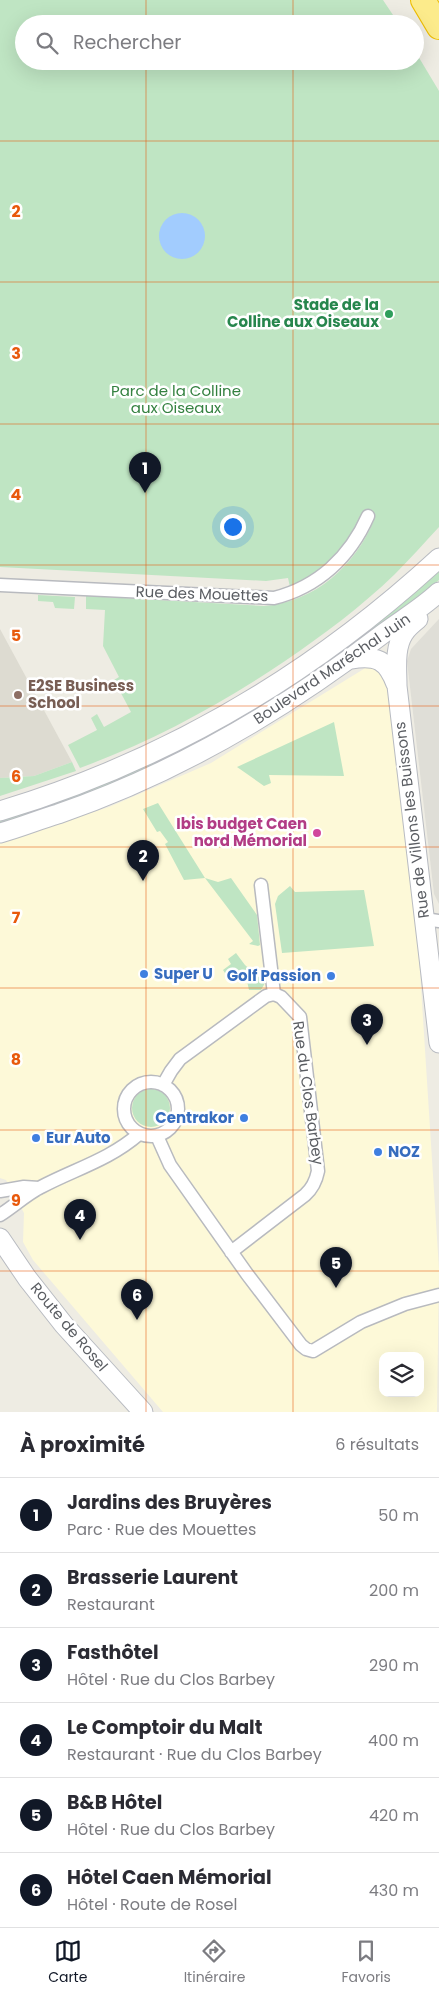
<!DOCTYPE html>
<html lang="fr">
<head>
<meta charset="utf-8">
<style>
	:root { --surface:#fff; --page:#f7f7f7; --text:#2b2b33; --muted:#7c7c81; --line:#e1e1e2; --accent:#111827 }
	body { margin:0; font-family:Poppins,sans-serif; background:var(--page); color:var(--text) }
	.controls { position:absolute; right:15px; bottom:15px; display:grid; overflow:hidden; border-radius:10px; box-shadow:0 5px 20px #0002 }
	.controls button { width:45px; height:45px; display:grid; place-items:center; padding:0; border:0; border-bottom:1px solid var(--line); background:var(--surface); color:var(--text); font:25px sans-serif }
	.you { position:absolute; left:232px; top:526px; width:18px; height:18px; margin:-12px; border:4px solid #fff; border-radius:50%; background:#1a73e8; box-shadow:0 0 0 8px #1a73e833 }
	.badge { display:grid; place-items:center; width:32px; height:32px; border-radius:50%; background:var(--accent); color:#fff; font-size:16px; font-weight:700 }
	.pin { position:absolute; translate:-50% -41px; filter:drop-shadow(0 1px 2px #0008) }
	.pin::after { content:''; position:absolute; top:26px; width:18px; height:15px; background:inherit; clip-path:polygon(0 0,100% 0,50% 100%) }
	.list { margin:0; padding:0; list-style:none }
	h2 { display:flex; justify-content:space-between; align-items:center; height:65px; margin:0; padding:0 20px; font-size:21px }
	h2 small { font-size:16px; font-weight:400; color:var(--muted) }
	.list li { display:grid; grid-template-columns:32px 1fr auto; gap:15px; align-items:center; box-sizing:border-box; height:75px; padding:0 20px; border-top:1px solid var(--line) }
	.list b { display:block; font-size:19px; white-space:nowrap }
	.list p { margin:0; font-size:16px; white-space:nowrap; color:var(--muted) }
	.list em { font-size:16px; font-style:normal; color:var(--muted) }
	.icon { flex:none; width:28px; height:28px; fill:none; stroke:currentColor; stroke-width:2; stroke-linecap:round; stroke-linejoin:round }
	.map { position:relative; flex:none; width:439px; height:1412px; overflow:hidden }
	.search { position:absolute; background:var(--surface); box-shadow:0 5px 20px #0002; left:15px; right:15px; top:15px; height:55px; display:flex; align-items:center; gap:12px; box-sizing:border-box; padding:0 18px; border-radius:28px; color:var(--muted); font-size:19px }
	.sheet { height:515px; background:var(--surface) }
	nav { display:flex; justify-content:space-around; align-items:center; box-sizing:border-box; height:70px; border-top:1px solid var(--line); background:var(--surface); font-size:14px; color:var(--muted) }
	nav a { display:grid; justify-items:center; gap:2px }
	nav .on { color:var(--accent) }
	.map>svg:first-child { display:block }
	.commercial { fill:#fdf9d8; fill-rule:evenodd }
	.industrial { fill:#dfded7 }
	.education { fill:#dddbd1 }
	.green { fill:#bfe5c3 }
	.water { fill:#a2ccfe }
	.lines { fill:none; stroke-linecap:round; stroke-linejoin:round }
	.street-casing { stroke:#b8babf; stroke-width:15 }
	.secondary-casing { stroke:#b8bbc1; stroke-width:21 }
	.highway-casing { stroke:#eebd02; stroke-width:26 }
	.street { stroke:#fff; stroke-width:12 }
	.secondary { stroke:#fff; stroke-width:19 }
	.highway { stroke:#fceb8b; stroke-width:24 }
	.grid { fill:none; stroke:#e8590c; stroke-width:1; stroke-opacity:0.55 }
	.leisure-dot { fill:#2e9e5b; stroke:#fff; stroke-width:2 }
	.education-dot { fill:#8d6e63; stroke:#fff; stroke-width:2 }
	.hotel-dot { fill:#d1479c; stroke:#fff; stroke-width:2 }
	.shop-dot { fill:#3f7fe0; stroke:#fff; stroke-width:2 }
	.labels { text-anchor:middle; stroke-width:5; stroke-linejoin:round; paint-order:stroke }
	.leisure-label { font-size:15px; font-weight:bold; fill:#27864d; stroke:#fff; text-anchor:end }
	.park-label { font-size:15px; fill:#348140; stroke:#fff }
	.street-label { font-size:15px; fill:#5b5e63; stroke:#fff }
	.education-label { font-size:15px; font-weight:bold; fill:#785e54; stroke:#fff; text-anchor:start }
	.hotel-label { font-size:15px; font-weight:bold; fill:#b23c85; stroke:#fff; text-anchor:end }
	.shop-label { font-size:15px; font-weight:bold; fill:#366cbe; stroke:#fff; text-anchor:start }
	.grid-label { font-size:16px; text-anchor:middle; font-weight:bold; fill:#e8590c; stroke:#fff; stroke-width:5; stroke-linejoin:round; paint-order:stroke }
</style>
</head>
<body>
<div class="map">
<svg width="439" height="1412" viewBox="0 0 439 1412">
	<rect width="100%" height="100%" fill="#eeece3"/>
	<path class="commercial" d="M367,667L379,670L391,683L418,940L439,1269L437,1412H163L33,1260L23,1242L24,1213L6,1180L0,1178V842L109,807L211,763ZM383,1356H420V1393H383Z"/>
	<path class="industrial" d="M439,619V904L434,894L407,661L411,649Z"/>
	<path class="education" d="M0,629L72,762L34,776L0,778Z"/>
	<path class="green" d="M0,0H383L399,24H24V61H415V51L439,91V527C424,543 410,559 395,574C361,607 323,635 285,661C220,705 153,741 80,768L68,745L97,730L91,718L97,714L104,727L131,712L114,680L119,677L103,646L105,610L86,609V596L264,606C315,602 355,566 374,520L368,516L322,569L290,587L288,578L266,581L0,567Z
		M439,567V580L412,603L303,686L298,679Z
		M38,595L75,597L74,609L55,608L53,602L38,601Z
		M292,681L298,690L172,762L0,827V817Z
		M334,722L344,776L269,775L271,783L264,786L237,767Z
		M72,762L76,771L0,796V778L34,776Z
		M158,803L205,878L218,882L231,878L257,915L260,945L258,946L249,944L253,941L205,878L184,880L165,844L168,842L160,831L157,832L143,809Z
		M290,886L295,892L364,890L374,946L282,953L275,904L278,896Z
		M236,953L245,965L265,983L261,990H249L247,981L242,974L231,982L223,970L231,964L228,959Z
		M132 1108a19 19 0 1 1 38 0a19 19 0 1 1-38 0Z"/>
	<path class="water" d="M159 236a23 23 0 1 1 46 0a23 23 0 1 1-46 0Z"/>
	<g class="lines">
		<defs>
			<path id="street" d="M0,585L274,598C318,587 350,557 368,516
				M261,885L274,994
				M424,919L439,921
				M124 1109a27 27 0 1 1 54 0a27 27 0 1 1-54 0Z
				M163,1085L171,1071L180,1059L266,996L274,994L281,997L300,1017L318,1171C316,1181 313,1188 305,1195L231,1252
				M157,1136L170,1165L247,1274L301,1345L306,1349L313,1351L361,1322L405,1304L439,1295
				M0,1191L24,1187L39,1188
				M0,1215C14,1206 27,1194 41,1187C75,1169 109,1160 139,1134"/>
			<path id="secondary" d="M418,619C413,623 407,628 404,633C394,648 397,669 397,686L439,1043
				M351,659C377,655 387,660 396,684
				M0,811C166,761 311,676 439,558
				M0,833C19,828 38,820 58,814C177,773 284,710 384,633C403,619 422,608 439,592
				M0,1238L27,1278L64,1325L143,1412"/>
			<path id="highway" d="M423,0L439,27"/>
		</defs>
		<use href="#street" class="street-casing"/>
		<use href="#secondary" class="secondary-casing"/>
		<use href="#highway" class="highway-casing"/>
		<use href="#street" class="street"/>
		<use href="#secondary" class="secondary"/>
		<use href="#highway" class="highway"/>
	</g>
	<path class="grid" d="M146,0V24M293,0V24M146,61V1412M293,61V1412M0,141H439M0,282H439M0,424H439M0,565H439M0,706H439M0,847H439M0,988H439M0,1130H439M0,1271H439"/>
	<circle class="leisure-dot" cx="389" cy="314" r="5"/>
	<circle class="education-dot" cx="18" cy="695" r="5"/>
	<circle class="hotel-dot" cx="317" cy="833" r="5"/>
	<g class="shop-dot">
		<circle cx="144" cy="974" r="5"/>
		<circle cx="331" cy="976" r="5"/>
		<circle cx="244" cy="1118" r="5"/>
		<circle cx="36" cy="1138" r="5"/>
		<circle cx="378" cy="1152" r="5"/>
	</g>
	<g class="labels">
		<g class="leisure-label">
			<text x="379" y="310">Stade de la<tspan x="379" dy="17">Colline aux Oiseaux</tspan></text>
		</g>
		<g class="park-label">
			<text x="176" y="396">Parc de la Colline<tspan x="176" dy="17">aux Oiseaux</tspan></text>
		</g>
		<g class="street-label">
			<text transform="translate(202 594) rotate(2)" y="5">Rue des Mouettes</text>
			<text transform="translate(332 669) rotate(-34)" y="5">Boulevard Maréchal Juin</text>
			<text transform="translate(412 820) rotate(-97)" y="5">Rue de Villons les Buissons</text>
			<text transform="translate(308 1093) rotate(82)" y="5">Rue du Clos Barbey</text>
			<text transform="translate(69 1327) rotate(50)" y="5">Route de Rosel</text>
		</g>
		<g class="education-label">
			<text x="28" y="691">E2SE Business<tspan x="28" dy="17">School</tspan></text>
		</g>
		<g class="hotel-label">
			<text x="307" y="829">Ibis budget Caen<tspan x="307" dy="17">nord Mémorial</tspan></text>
		</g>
		<g class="shop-label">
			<text x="154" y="979">Super U</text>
			<text x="321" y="981" text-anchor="end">Golf Passion</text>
			<text x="234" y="1123" text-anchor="end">Centrakor</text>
			<text x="46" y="1143">Eur Auto</text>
			<text x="388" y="1157">NOZ</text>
		</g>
	</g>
	<g class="grid-label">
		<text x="16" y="217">2</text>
		<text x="16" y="359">3</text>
		<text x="16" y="500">4</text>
		<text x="16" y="641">5</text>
		<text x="16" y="782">6</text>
		<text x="16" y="923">7</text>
		<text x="16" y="1065">8</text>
		<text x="16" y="1206">9</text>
	</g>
</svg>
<div class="controls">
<button><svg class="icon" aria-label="layers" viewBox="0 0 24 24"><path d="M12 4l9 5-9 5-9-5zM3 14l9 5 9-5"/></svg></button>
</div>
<div class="you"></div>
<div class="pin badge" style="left:145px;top:493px">1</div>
<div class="pin badge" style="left:143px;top:881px">2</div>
<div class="pin badge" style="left:367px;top:1045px">3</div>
<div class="pin badge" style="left:80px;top:1240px">4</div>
<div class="pin badge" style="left:336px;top:1288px">5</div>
<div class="pin badge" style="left:137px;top:1320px">6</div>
<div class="search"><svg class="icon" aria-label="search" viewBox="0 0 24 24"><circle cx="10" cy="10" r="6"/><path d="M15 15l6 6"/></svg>Rechercher</div>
</div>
<section class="sheet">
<h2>À proximité<small>6 résultats</small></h2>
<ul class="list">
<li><span class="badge">1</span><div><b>Jardins des Bruyères</b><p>Parc · Rue des Mouettes</p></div><em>50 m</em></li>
<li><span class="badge">2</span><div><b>Brasserie Laurent</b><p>Restaurant</p></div><em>200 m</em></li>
<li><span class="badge">3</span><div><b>Fasthôtel</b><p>Hôtel · Rue du Clos Barbey</p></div><em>290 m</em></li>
<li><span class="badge">4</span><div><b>Le Comptoir du Malt</b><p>Restaurant · Rue du Clos Barbey</p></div><em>400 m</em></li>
<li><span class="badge">5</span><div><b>B&amp;B Hôtel</b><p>Hôtel · Rue du Clos Barbey</p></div><em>420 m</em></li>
<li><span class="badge">6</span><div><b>Hôtel Caen Mémorial</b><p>Hôtel · Route de Rosel</p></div><em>430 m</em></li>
</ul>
</section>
<nav>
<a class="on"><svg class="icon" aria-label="map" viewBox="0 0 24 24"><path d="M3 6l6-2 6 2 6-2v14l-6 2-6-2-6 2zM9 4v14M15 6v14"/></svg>Carte</a>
<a><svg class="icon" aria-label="directions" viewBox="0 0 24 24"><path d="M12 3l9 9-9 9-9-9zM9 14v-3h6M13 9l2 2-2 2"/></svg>Itinéraire</a>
<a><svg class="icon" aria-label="saved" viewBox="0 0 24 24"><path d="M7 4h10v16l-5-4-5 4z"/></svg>Favoris</a>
</nav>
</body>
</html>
